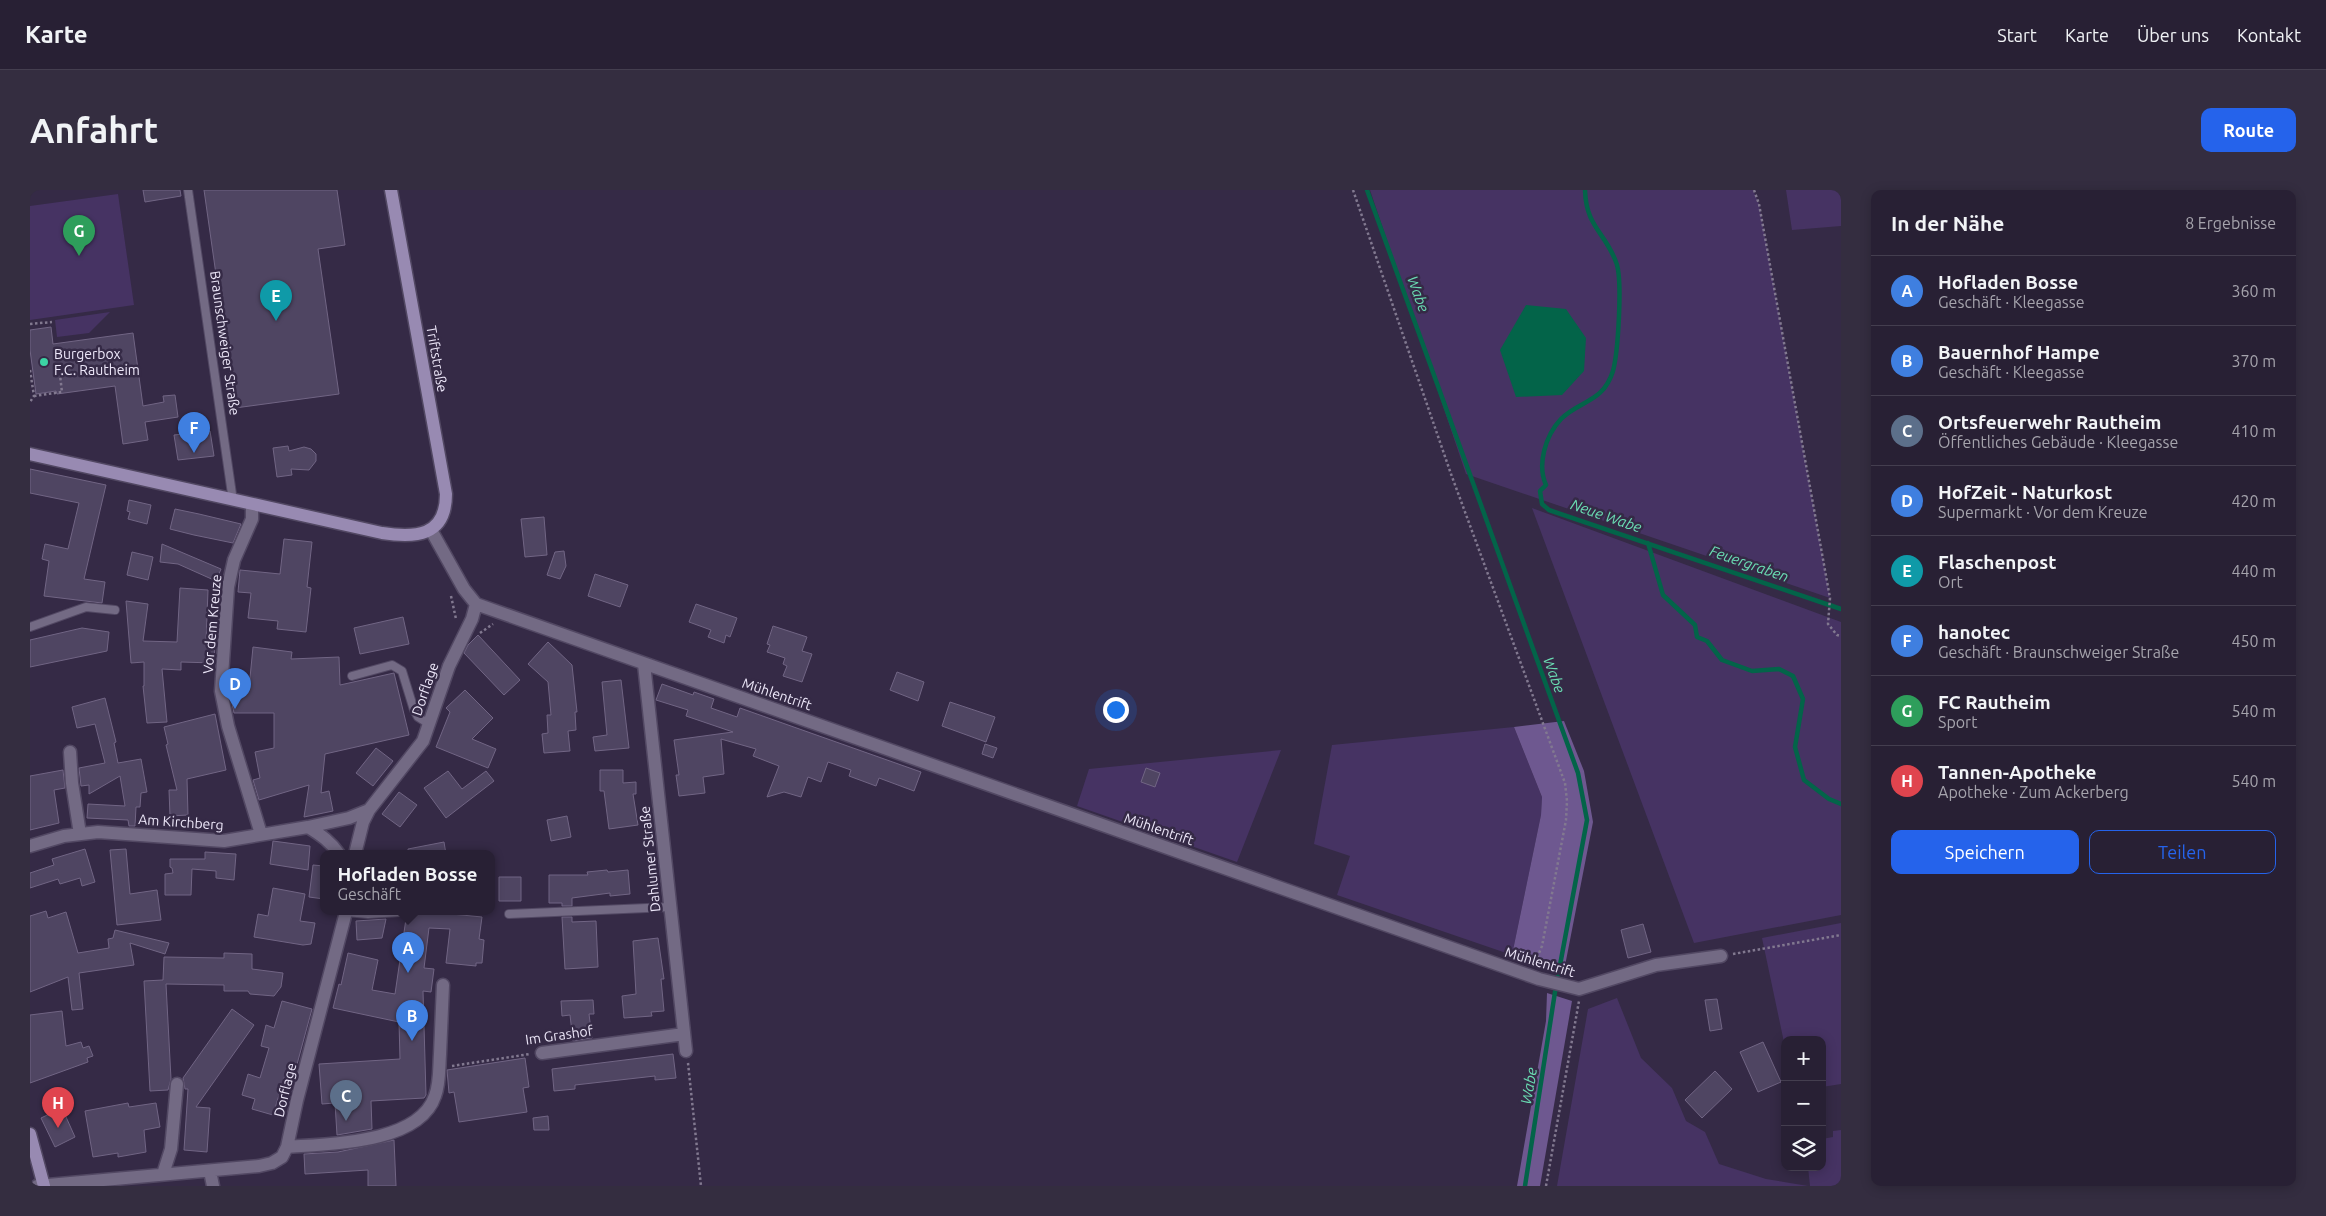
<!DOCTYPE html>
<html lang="de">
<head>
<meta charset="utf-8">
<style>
	:root { --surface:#282034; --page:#342d40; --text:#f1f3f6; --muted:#a5a3ac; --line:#443e4f; --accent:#2563eb }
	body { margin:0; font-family:Ubuntu,sans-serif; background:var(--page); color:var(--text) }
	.controls { position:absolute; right:15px; bottom:15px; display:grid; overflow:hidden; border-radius:10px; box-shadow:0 2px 12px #0003 }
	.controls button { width:45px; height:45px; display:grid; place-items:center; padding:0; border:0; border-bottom:1px solid var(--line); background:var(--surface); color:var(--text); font:25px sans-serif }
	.you { position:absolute; left:1085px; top:519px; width:18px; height:18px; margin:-12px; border:4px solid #fff; border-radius:50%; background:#1a73e8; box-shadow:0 0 0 8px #1a73e833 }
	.badge { display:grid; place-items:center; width:32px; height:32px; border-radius:50%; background:var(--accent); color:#fff; font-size:16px; font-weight:700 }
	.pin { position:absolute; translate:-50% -41px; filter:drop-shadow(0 1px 2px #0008) }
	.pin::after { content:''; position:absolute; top:26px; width:18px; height:15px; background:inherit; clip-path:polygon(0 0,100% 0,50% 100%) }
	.popup { position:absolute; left:290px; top:660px; width:175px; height:65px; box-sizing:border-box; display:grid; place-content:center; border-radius:10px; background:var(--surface); filter:drop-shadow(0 1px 4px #0005); font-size:16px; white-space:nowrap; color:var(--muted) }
	.popup b { font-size:19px; color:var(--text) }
	.popup::after { content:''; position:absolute; left:50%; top:100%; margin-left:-10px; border:10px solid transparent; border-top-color:var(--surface) }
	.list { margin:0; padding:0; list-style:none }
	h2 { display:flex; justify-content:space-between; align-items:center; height:65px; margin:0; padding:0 20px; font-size:21px }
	h2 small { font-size:16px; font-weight:400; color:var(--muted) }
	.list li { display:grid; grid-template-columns:32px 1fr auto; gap:15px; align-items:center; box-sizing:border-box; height:70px; padding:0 20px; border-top:1px solid var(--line) }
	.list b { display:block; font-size:19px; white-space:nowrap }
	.list p { margin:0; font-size:16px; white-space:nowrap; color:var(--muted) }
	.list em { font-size:16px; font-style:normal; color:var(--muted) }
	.actions { display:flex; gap:10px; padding:15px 20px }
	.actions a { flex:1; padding:11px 0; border:1px solid var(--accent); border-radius:10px; text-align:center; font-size:18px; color:var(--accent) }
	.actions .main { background:var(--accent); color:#fff }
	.icon { flex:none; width:28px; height:28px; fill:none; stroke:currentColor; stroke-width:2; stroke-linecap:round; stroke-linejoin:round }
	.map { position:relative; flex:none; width:1811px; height:996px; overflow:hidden; border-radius:10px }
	header { display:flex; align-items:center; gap:30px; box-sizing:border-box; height:70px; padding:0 25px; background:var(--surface); border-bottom:1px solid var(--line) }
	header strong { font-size:24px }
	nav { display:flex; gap:28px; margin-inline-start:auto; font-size:18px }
	.intro { display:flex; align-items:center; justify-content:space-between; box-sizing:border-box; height:120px; padding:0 30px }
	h1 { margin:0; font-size:35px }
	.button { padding:12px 22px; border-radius:10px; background:var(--accent); color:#fff; font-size:18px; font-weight:700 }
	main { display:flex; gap:30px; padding:0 30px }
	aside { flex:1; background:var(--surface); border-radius:10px; box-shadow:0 2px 12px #0003 }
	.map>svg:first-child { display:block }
	.green { fill:#463363 }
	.forest { fill:#6e5890 }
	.water { fill:#036449 }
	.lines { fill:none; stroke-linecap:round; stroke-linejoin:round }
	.stream { stroke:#036449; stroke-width:4.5 }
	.building { fill:#4f4562; stroke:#716584 }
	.lane-casing { stroke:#524863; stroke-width:10 }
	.street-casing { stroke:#524863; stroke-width:15 }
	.secondary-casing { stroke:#524863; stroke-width:15 }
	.path { stroke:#827990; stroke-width:2.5; stroke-dasharray:2.5 2.5; stroke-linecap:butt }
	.lane { stroke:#736a84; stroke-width:8 }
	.street { stroke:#736a84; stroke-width:12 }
	.secondary { stroke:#988ab2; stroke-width:12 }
	.poi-dot { fill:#3cd4a4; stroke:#352a46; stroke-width:2 }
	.labels { text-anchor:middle; stroke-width:5; stroke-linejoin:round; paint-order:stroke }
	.street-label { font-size:14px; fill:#ede7f9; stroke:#352a46 }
	.poi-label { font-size:14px; fill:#ede7f9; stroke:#352a46; text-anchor:start }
	.water-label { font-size:15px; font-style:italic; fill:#6adbb2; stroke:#352a46 }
</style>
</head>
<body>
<header>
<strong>Karte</strong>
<nav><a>Start</a><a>Karte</a><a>Über uns</a><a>Kontakt</a></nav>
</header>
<div class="intro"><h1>Anfahrt</h1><a class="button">Route</a></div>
<main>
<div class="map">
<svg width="1811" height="996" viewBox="0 0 1811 996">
	<rect width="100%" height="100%" fill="#352a46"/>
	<path class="green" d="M1340,0H1723L1729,14L1800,408L1436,284Z
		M1756,0H1811V36L1762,40Z
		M88,4L104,115L0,130V16Z
		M80,122L59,143L27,147L25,130Z
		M1502,318L1811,432V725L1664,753Z
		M1484,537L1512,607L1511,625L1482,765L1307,705L1320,666L1284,654L1302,555Z
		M1251,560L1207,672L1047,616L1059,579Z
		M1811,733V894L1792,897V850H1755V857L1732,748Z
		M1587,808L1611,868L1642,898L1656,931L1675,942L1689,974L1736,989L1778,996H1527L1558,819Z
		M1811,940V996H1780L1778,977H1792V949L1803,947V941Z"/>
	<path class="forest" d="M1534,531L1554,581L1563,632L1533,786L1482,765L1511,625L1512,607L1484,537Z
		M1517,803L1542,811L1510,996H1487L1516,831Z"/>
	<path class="water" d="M1496,115L1536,119L1556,148L1554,181L1532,205L1486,207L1470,160Z"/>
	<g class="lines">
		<path class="stream" d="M1337,0L1548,583L1557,630L1525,802L1495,996
			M1555,0C1556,37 1575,42 1586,72C1593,89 1588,162 1583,181C1573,213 1550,210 1531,229C1515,246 1507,275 1516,295L1510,301L1512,314L1519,320L1811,419
			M1618,353L1633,405L1665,435L1667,447L1677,451L1692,470L1722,481L1749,479L1763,486L1773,509L1765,557L1774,590L1799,609L1811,614"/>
	</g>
	<path class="building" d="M113,0H150L151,6L115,12Z
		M174,0H307L315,55L288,59L309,204L205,218Z
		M21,137L23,154L103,143L113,216L134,212L133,206L145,205L148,227L115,232L118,250L93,254L85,196L27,204L26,201L6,204L0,160V140Z
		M180,241L184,266L148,270L144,245Z
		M258,256L259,261L274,257L281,259L286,264V271L279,280L261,279L262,285L247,287L243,258Z
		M0,279L76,295L54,389L75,392L72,413L14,406L19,371L12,369L15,354L38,359L49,313L0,303Z
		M99,310L121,315L117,334L98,329L100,322L97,321Z
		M145,319L169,324L211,334L203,353L164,345L140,339Z
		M514,327L517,365L495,367L491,329Z
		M254,349L282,352L277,397L281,398L276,442L247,439L248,431L218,428L221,403L208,402L210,380L250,384Z
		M132,354L191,379L186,391L148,374L130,372Z
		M534,361L536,376L530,389L517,385L525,362Z
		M102,362L123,367L118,390L97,385Z
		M565,384L598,395L590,417L558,406Z
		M150,398L178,400L176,452L185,453L184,473L151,472V480L132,479L137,532L117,533L113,496H114V472L101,473L96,411L118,414L113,451L147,452Z
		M666,414L707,428L700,447L696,445L694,453L678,447L681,440L659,432Z
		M373,427L379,454L330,464L324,438Z
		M743,436L777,447L772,461L782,464L772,492L753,486L757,476L753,474L755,468L737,462L740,455L737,454Z
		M52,438L79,442L77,461L0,477V450Z
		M448,445L490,490L474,505L434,463L438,455Z
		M518,452L542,475L547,522H545L546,540L538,541L540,561L514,563L512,544L518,543L517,525H521L518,492L498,474Z
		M223,457L262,462L261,469L309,467L310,495L364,483L379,545L295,564L291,603L299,601L303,621L274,627L279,595L229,610L223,590L230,588L225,562L244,558V523H204L199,500V499L219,498Z
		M867,482L894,492L888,511L860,500Z
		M591,490L599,558L565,561L563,547L577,545L572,492Z
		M632,494L663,505L664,502L684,509L681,518L707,527L710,518L891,582L884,601L849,588L846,596L819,586L821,580L798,572L791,592L778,587L771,607L754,602L737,607L749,576L723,566L726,559L691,549L694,584L673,587L675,603L649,606L646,585H649L644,550L703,542L656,526L658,520L626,510Z
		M435,500L463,528L442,549L466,559L458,578L406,557L420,522L416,518Z
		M75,508L86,552L84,553L88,573L111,569L117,602L111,603L110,617H106L105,636H99L98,630L57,628L58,614L95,616L90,586L59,604V595L51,596L49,578L75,573L65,534L47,538L42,517Z
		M920,512L965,527L956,552L912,536Z
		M185,524L196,580L157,589L158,625L140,626L139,600H147L136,555L138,554L134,537Z
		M955,554L967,558L963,568L952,564Z
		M346,558L363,571L343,596L326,583Z
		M1116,578L1130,583L1125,597L1111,592Z
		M33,580L35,598L24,600L29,633L0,640V586Z
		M570,580H593V593L606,592V604H603L608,635L579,639L574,601H570Z
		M418,581L432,599L456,581L464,591L416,628L394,598Z
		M369,602L387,615L370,637L352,624Z
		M537,626L541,647L521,651L517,630Z
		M243,651L280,656L278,680L240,674Z
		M414,652L416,664H378V659Z
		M55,659L65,692L52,696L50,688L30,694L28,689L0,698V683L24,675L22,669Z
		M96,659L100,704L127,700L131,730L87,735L80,660Z
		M175,662L206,664L204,690L186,688V681L162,679L161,705H135V684L143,683L142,678L140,677V669H175Z
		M283,675L294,676V709L279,707Z
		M577,680L578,682L598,680L600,704L580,706V703L542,708V716H532V713H519V685H558L557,682Z
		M469,687H491V711H469Z
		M243,698L275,704L270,731L285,733L281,754L273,755L224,747L228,724L238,726Z
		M16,721L18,728L36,722L48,763L79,758L78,749L83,748L85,740L139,753L135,764L100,753L104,775L49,783L53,819L42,820L38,787L0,802V726Z
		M377,722H401L452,727L449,749L454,750L452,773H446V776L416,773L420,739L399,738L394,778L404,779L401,802L393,801L396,905L394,908L341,911L342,939L307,945L305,913L292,914L289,874L370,869L369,832L303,818L309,794L311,795L318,763L348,770L342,800L365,804Z
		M532,727H542V732L566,731L568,777L535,779Z
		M356,729L352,748L327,750L326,731Z
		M1613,734L1621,762L1598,768L1591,740Z
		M628,748L634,789H631L634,821L621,822L622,826L594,828L592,806L606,804L603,751Z
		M194,763L222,764V779L253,783L251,797L244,806L220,804L218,801H194V795L136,794L141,889L138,900L120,901L114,791L133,790L134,767L194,768Z
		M1687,809L1692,839L1680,841L1675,810Z
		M563,810L564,824H559L562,848L543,851L540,825L532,826L531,811Z
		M252,811L282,819L266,878L258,875L243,925L222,919L225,909L212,905L218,884L230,888L239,858L231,856L236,835L244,838Z
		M202,819L224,835L166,917L180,918L177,962L154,960L158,899H155L153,888Z
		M32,821L36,856L51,852L53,858L59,856L63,866L57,868L58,872L0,893V825Z
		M1733,852L1751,892L1728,902L1710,862Z
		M643,864L646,888L625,890V886L545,895V899L524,901L522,879Z
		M495,868L499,897L493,898L497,922L429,932L424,902L419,903L417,880Z
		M1685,881L1702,899L1672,928L1655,910Z
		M98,913L99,917L126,913L130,937L114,940L116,962L88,967V963L63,967L55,921Z
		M32,918L45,947L25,957L11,928Z
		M518,926L519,940H504L503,928Z
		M364,950L366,996H338V980L275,984L274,964L308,962Z"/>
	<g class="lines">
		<defs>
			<path id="lane" d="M158,0L203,311
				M0,437L56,417L85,420
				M322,486L362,475L372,481L384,520L388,527L399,534
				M316,722L338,724L370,722
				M479,724L640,717"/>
			<path id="street" d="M222,315V329L204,370L198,397L191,501L198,536L231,644
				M401,340L434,399L446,414L1509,789L1549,799L1626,775L1691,766
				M614,474L656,861
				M40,562L42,593L50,644
				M278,637C291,645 301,652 309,664
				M0,656L34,646L68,642L194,651L278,637L319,628L339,620
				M325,664L333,632L339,620L393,551L419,476L442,429L446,414
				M512,863L654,844
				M257,957C297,954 389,954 405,906C410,893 409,878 410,864C411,841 412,818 413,795
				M180,981L183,996
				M133,984L141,959L147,894
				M7,996L229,976L242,973L252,967L257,957L267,910L316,722"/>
			<path id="secondary" d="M0,264L352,343C385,348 416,347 416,304L361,0
				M0,944L14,996"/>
		</defs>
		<use href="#lane" class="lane-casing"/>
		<use href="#street" class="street-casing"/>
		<use href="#secondary" class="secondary-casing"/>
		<path class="path" d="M1323,0L1421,284L1535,593L1537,611L1536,630L1512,756L1504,775
			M1724,0L1729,14L1800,408L1798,434L1807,445L1811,446
			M0,134L22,132
			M0,180L4,206L0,212
			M4,206L32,202L30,185
			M421,406L426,429
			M450,443L463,434
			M1703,764L1811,745
			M658,873L671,996
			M422,876L500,864
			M1516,996L1549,811"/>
		<use href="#lane" class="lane"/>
		<use href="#street" class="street"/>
		<use href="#secondary" class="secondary"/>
	</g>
	<circle class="poi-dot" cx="14" cy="172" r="5"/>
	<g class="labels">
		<g class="street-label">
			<text transform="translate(195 153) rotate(82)" y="5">Braunschweiger Straße</text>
			<text transform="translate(407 169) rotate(80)" y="5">Triftstraße</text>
			<text transform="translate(182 434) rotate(-85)" y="5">Vor dem Kreuze</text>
			<text transform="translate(395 499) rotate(-71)" y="5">Dorflage</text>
			<text transform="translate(747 504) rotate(19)" y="5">Mühlentrift</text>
			<text transform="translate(151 632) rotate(4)" y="5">Am Kirchberg</text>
			<text transform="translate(1129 639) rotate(19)" y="5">Mühlentrift</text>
			<text transform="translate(620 669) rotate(-96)" y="5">Dahlumer Straße</text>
			<text transform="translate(1510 772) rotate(17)" y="5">Mühlentrift</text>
			<text transform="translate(529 845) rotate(-8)" y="5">Im Grashof</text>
			<text transform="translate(255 900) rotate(-76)" y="5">Dorflage</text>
		</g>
		<g class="poi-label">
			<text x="24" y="169">Burgerbox<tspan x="24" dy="16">F.C. Rautheim</tspan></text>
		</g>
		<g class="water-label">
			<text transform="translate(1388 104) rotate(70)" y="5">Wabe</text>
			<text transform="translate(1576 326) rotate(19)" y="5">Neue Wabe</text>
			<text transform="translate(1719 374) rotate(19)" y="5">Feuergraben</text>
			<text transform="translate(1524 485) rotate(70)" y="5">Wabe</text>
			<text transform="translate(1499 896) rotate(-80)" y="5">Wabe</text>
		</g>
	</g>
</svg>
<div class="controls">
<button>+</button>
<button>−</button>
<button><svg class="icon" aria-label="layers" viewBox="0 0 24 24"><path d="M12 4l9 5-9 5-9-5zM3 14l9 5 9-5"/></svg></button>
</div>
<div class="you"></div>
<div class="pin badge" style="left:378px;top:783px;background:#3f7fe0">A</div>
<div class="popup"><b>Hofladen Bosse</b>Geschäft</div>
<div class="pin badge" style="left:382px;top:851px;background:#3f7fe0">B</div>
<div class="pin badge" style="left:316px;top:931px;background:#5c6f8a">C</div>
<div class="pin badge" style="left:205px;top:519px;background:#3f7fe0">D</div>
<div class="pin badge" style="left:246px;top:131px;background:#0f9aa8">E</div>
<div class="pin badge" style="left:164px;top:263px;background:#3f7fe0">F</div>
<div class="pin badge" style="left:49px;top:66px;background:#2e9e5b">G</div>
<div class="pin badge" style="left:28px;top:938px;background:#e0444e">H</div>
</div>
<aside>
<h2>In der Nähe<small>8 Ergebnisse</small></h2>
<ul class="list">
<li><span class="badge" style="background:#3f7fe0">A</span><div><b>Hofladen Bosse</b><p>Geschäft · Kleegasse</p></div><em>360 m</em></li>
<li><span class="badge" style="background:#3f7fe0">B</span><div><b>Bauernhof Hampe</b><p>Geschäft · Kleegasse</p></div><em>370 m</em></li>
<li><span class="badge" style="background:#5c6f8a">C</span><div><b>Ortsfeuerwehr Rautheim</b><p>Öffentliches Gebäude · Kleegasse</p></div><em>410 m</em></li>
<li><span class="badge" style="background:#3f7fe0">D</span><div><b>HofZeit - Naturkost</b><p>Supermarkt · Vor dem Kreuze</p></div><em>420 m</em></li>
<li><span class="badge" style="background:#0f9aa8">E</span><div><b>Flaschenpost</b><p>Ort</p></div><em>440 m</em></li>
<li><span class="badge" style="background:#3f7fe0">F</span><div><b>hanotec</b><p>Geschäft · Braunschweiger Straße</p></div><em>450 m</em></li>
<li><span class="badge" style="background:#2e9e5b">G</span><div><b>FC Rautheim</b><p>Sport</p></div><em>540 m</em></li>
<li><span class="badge" style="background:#e0444e">H</span><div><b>Tannen-Apotheke</b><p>Apotheke · Zum Ackerberg</p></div><em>540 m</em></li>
</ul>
<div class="actions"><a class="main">Speichern</a><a>Teilen</a></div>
</aside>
</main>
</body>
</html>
